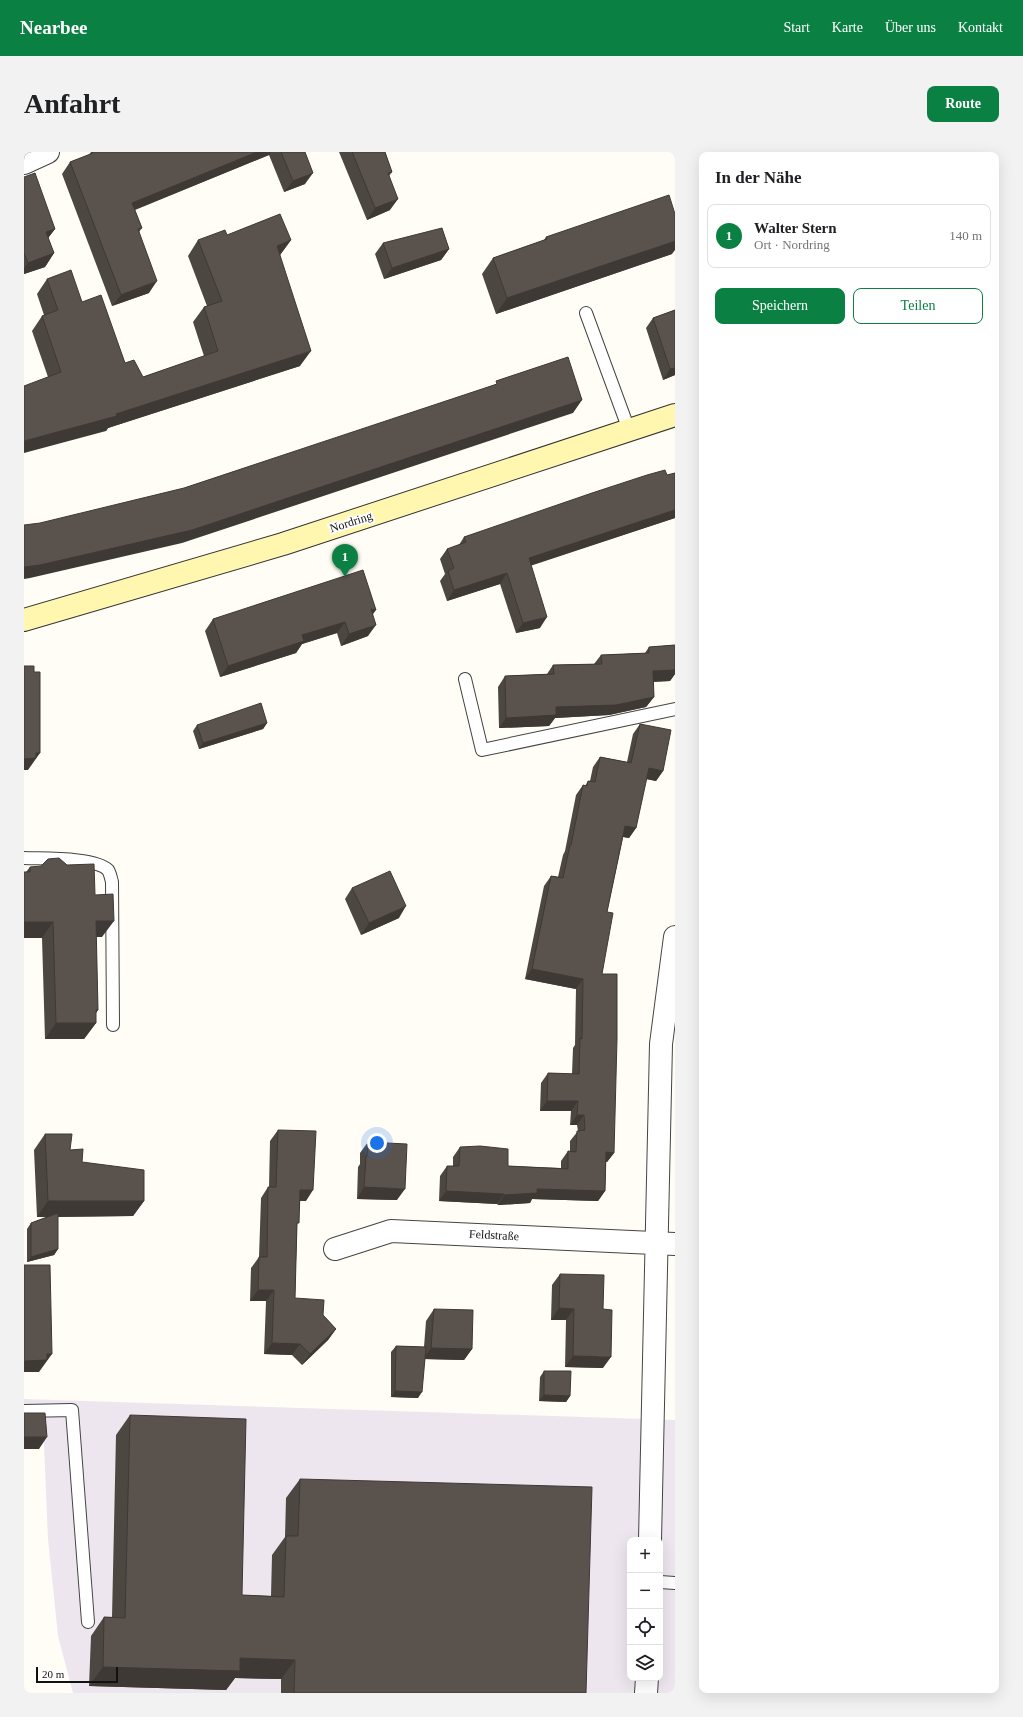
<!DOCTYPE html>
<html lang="de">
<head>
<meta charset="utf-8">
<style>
	:root { --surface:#fff; --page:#f2f2f2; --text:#202124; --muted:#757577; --line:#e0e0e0; --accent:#0b8043 }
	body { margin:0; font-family:"Times New Roman",serif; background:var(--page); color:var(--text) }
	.controls { position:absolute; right:12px; bottom:12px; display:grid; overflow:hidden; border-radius:8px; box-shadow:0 4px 16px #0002 }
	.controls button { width:36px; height:36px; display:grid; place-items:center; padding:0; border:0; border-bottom:1px solid var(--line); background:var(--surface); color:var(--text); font:20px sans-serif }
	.scale { position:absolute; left:12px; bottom:10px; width:82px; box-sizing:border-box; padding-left:4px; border:2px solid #111; border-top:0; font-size:11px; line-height:14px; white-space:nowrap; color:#111; -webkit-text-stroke:3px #fff; paint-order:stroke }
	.you { position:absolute; left:353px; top:991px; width:14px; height:14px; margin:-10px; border:3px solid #fff; border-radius:50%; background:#1a73e8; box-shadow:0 0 0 6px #1a73e833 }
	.badge { display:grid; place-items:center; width:26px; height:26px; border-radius:50%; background:var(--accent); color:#fff; font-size:13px; font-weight:700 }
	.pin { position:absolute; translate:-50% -33px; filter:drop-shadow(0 1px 2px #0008) }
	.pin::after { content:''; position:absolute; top:21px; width:14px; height:12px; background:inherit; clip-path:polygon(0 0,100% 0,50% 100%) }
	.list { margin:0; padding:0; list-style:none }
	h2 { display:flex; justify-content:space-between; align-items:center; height:52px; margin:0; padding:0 16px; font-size:17px }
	h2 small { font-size:13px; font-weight:400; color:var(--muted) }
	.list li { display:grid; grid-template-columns:26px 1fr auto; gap:12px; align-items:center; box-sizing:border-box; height:64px; margin:0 8px 8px; padding:0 8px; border:1px solid var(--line); border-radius:8px }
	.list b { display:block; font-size:15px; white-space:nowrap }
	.list p { margin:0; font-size:13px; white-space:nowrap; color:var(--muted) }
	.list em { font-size:13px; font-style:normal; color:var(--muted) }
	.actions { display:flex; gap:8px; padding:12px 16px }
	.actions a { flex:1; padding:9px 0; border:1px solid var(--accent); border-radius:8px; text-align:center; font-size:14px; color:var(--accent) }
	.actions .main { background:var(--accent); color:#fff }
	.icon { flex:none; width:22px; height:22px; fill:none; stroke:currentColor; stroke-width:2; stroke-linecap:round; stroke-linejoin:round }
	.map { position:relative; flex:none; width:651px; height:1541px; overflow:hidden; border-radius:8px }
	header { display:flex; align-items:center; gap:24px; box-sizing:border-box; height:56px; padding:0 20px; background:var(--accent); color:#fff }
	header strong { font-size:19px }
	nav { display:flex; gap:22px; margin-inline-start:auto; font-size:14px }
	.intro { display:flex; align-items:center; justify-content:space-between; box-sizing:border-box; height:96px; padding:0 24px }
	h1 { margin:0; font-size:28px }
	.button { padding:10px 18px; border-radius:8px; background:var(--accent); color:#fff; font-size:14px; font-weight:700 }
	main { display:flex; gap:24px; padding:0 24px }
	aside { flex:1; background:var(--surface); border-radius:8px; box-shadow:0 4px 16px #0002 }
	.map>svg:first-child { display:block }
	.industrial { fill:#eee6ef; fill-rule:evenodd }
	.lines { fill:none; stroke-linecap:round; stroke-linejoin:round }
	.lane-casing { stroke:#444; stroke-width:14 }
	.street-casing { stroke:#444; stroke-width:24 }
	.secondary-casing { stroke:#333; stroke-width:24 }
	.lane { stroke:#fff; stroke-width:12 }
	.street { stroke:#fff; stroke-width:22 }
	.secondary { stroke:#fff6b0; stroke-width:22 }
	.wall { fill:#4d4742 }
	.shaded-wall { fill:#3f3936 }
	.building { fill:#5a524d; stroke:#3f3936 }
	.labels { text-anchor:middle; stroke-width:4; stroke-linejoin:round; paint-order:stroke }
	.street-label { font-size:12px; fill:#111; stroke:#fff }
</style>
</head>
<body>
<header>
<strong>Nearbee</strong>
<nav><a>Start</a><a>Karte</a><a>Über uns</a><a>Kontakt</a></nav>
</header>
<div class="intro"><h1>Anfahrt</h1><a class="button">Route</a></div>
<main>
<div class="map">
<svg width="651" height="1541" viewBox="0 0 651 1541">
	<rect width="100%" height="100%" fill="#fffdf5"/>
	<path class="industrial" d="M0,1247L651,1268V1541H49L34,1484L24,1387L19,1270L0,1269ZM606,1388H636V1526H606Z"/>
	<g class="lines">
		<defs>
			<path id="lane" d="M562,161L605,278
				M441,527L458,598L651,557
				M0,706C18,707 71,705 84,718C86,721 87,726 88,730L89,873
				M0,1259L48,1258L64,1470
				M636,1430L651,1431"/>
			<path id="street" d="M0,11L24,0
				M311,1097L367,1079L651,1092
				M626,1388L637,892L651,785
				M622,1541L623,1526"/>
			<path id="secondary" d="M0,468L259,392L651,263"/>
		</defs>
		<use href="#lane" class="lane-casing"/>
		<use href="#street" class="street-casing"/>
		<use href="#secondary" class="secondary-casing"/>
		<use href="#lane" class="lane"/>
		<use href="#street" class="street"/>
		<use href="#secondary" class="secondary"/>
	</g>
	<path class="wall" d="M67,0H281V32L260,40L245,3L111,58L118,76L115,80L125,141L88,154L38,22L46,10L65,3Z
		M315,0H361L368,20L365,24L366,58L343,68Z
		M0,25L31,77L24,86L30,101L21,115L0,122Z
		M203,83L267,88L256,103L276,214L84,276L82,279L24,225L8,179L18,164L20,163L13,142L23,127L58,150L101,211L119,225L180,204L169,170L180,155L183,154L164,104L174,88Z
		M522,85L648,102L472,162L458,122L469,106L520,88Z
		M359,91L425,97L417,108L360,127L351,102Z
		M651,158V223L639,228L622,176L629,166Z
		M651,321V366L507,413L516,476L492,481L476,432L423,449L416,429L421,422L416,407L423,397L435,393L440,385Z
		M349,463L344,484L317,494L313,481L278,492L272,501L196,525L181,479L189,467Z
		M651,493V522L646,529L629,530L630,545L622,555L585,563L531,566L525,574L475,576L474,535L481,524L523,522L529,513L570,512L577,503L621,501L625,495Z
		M243,571L239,577L175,597L169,579L173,573Z
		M616,572L639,619L632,629L622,627L612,676L605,686L599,685L583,760L578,822L590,1001L583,1010H582L581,1039L574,1049L508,1047L506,1051L474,1053L473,1052L415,1049L416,1024L423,1014H429V1005L436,995L484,1014L537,1016V1009L544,999L546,1000V989L554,979L553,973H546L547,959H516L517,931L524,921L548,922L549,896L551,893L552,837L501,827L520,734L527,724L534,725L539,703L541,699L552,643L559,633L561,634L564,629H566L569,615L576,605L603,610L609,582Z
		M6,715L71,743L78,785H72L74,858L72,861V871L60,887H21L18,786H0V720H2Z
		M328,736L375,766L337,783L321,747Z
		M254,978L282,1049H276L273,1074L271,1146L299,1163L312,1177L304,1188L278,1213L268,1203L240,1202L242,1149H226L227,1116L235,1105L237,1046L244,1035H245L246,989Z
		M21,982L46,998L58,1010L120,1049L109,1064L34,1065V1097L30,1103L3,1110V1077L7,1071L23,1065H13L10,998Z
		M344,990L373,1048L333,1047L334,1015L336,1012V1001Z
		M536,1122L579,1216L541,1215L542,1168H527L528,1133Z
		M410,1157L448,1197L440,1208L401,1207L394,1246L367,1245V1200L372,1194L400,1195L402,1169Z
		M520,1219L546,1244L542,1250L515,1249L516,1225Z
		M106,1263L218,1443L247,1444L248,1403L261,1385L262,1346L276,1327L562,1541H257V1527L211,1526L202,1538L65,1534L67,1484L80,1465H88L92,1283Z"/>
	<path class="shaded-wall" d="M233,0H247L245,3L100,62L108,51Z
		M289,21L281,32L260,40L269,29Z
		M374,47L366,58L343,68L351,56Z
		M31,77L21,90L22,80Z
		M267,88L256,103L253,94Z
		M651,89V98L648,102L472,162L483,146Z
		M425,97L417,108L360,127L368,116Z
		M30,101L21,115L0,122V116L4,111Z
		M133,129L125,141L88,154L97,143Z
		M287,199L276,214L84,276L82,279L0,301V289L92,262Z
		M651,216V223L639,228L646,217Z
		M558,248L549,261L158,391L6,426L0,427V415Z
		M651,358V366L497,417L505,406Z
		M483,421L476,432L423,449L430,438Z
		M347,457L352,458L344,469Z
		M523,465L516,476L492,481L499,471Z
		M321,470L313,481L278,492L272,501L196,525L204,514L278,483Z
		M352,473L344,484L317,494L325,482Z
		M651,518V522L646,529L621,530L629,519Z
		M630,545L622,555L585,563L531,566L525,574L475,576L482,566L532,555Z
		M243,571L239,577L175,597L179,591Z
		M12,601H16L4,618H0V607Z
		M625,616L639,619L632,629L618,626Z
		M601,674L612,676L605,686L594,684Z
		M382,754L375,766L337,783L345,771Z
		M72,769H90L78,785H60Z
		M0,770H29L18,786H0Z
		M508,817L559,827L552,837L501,827Z
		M72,858H74L65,871H72L60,887H21L32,871Z
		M523,949H554L547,959H516Z
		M553,963H560L553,973H546Z
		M582,1000L590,1001L583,1010H575Z
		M340,1035L381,1037L373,1048L333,1047Z
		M513,1037L581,1039L574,1049L508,1047L506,1051L474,1053L480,1043Z
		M276,1038H289L282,1049L268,1048Z
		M422,1039L480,1042L473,1052L415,1049Z
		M24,1049H120L109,1064L13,1065Z
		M34,1097L30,1103L3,1110L7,1105Z
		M234,1138H250L242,1149H226Z
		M535,1156L550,1157L542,1168H527Z
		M312,1177L304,1188L278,1213L286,1202Z
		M248,1191L276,1192L268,1203L240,1202Z
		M407,1196L448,1197L440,1208L399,1207Z
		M23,1202H28L15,1220H0V1209Z
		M549,1204L587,1205L579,1216L541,1215Z
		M371,1239L398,1240L394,1246L367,1245Z
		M520,1243L546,1244L542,1250L515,1249Z
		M0,1285H23L15,1297H0Z
		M216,1506L271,1508L257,1527L211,1526L202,1538L65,1534L79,1515Z"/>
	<path class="building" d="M68,0H233L108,51L118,76L114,77L133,129L97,143L46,10L69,1Z
		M257,0H281L289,21L269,29Z
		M328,0H361L368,20L364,21L374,47L351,56Z
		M11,21L31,77L22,80L30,101L4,111L0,101V25Z
		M645,43L651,62V89L483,146L469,106L523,87L522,85Z
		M256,62L267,88L253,94L287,199L92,262L93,264L0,289V234L37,220L18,164L34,158L23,127L47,118L58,150L77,143L101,211L110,208L119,225L194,199L180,155L198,149L174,88L201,78L203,83Z
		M418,76L425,97L368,116L359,91Z
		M651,158V216L646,217L629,166Z
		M544,205L558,248L168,378L16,413L0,415V373L16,371L160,336L473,232L472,229Z
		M641,318L643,323L651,321V358L505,406L523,465L499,471L483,421L430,438L424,419L430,416L423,397L442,390L440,385L568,341L623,323Z
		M339,418L352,458L347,457L352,473L325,482L321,470L278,483L280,489L204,514L189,467Z
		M651,493V518L629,519L630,545L592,553L532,555V563L482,566L481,524L530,522L529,513L578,512L577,503L625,501V495Z
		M0,514H10V520H16V601H12V606L0,607Z
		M237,551L243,571L179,591L173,573Z
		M616,572L647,578L639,619L625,616L612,676L601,674L583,760L589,761L578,822H593V887L590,1001L582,1000L581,1039L513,1037V1041L480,1043V1042L422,1039L423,1014H435L436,995L456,994L484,997V1014L544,1017V999L552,1000L553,979L561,978L560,963H553L554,949H523L524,921L555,922L556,886L558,887L559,827L508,817L527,724L539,726L546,693H547L559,633L563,634L564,629L571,630L576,605L607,611Z
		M35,706L43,713L70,712L71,743L89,742L90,769H72L74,858H72V871H32L29,770H0V720H6V715L17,714L24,707Z
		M366,719L382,754L345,771L328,736Z
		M254,978L292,979L289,1038H276L275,1071H273L271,1146L300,1148L299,1163L312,1177L286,1202L276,1192L248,1191L250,1138H234L235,1105H243L244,1035H252Z
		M21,982H48L46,998L59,997L58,1010L120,1018V1049H24Z
		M344,990L383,992L381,1037L340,1035L342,1004H343Z
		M34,1061V1097L7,1105V1071Z
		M0,1113H26L28,1202H23V1208L0,1209Z
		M536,1122L580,1123L579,1157L588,1158L587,1205L549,1204L550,1157L535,1156Z
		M410,1157L449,1158L448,1197L407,1196Z
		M372,1194L402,1195L398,1240L371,1239Z
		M520,1219H547L546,1244L520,1243Z
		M0,1261H21L23,1285H0Z
		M106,1263L222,1267L218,1443L260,1445L262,1384H274L276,1327L568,1335L562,1541H270L271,1508L216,1506V1519L79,1515L80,1465L101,1466Z"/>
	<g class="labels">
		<g class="street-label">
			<text transform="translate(327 370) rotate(-18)" y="4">Nordring</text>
			<text transform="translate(470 1083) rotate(3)" y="4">Feldstraße</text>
		</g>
	</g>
</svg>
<div class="controls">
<button>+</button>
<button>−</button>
<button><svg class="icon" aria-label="locate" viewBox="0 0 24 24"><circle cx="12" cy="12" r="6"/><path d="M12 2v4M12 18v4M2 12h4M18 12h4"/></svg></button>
<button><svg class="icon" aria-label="layers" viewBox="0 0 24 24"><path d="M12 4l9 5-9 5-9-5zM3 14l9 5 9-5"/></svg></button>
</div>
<div class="scale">20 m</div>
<div class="you"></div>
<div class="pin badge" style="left:321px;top:425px">1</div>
</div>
<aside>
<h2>In der Nähe<small></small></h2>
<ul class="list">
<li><span class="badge">1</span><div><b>Walter Stern</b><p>Ort · Nordring</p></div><em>140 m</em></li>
</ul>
<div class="actions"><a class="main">Speichern</a><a>Teilen</a></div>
</aside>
</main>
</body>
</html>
